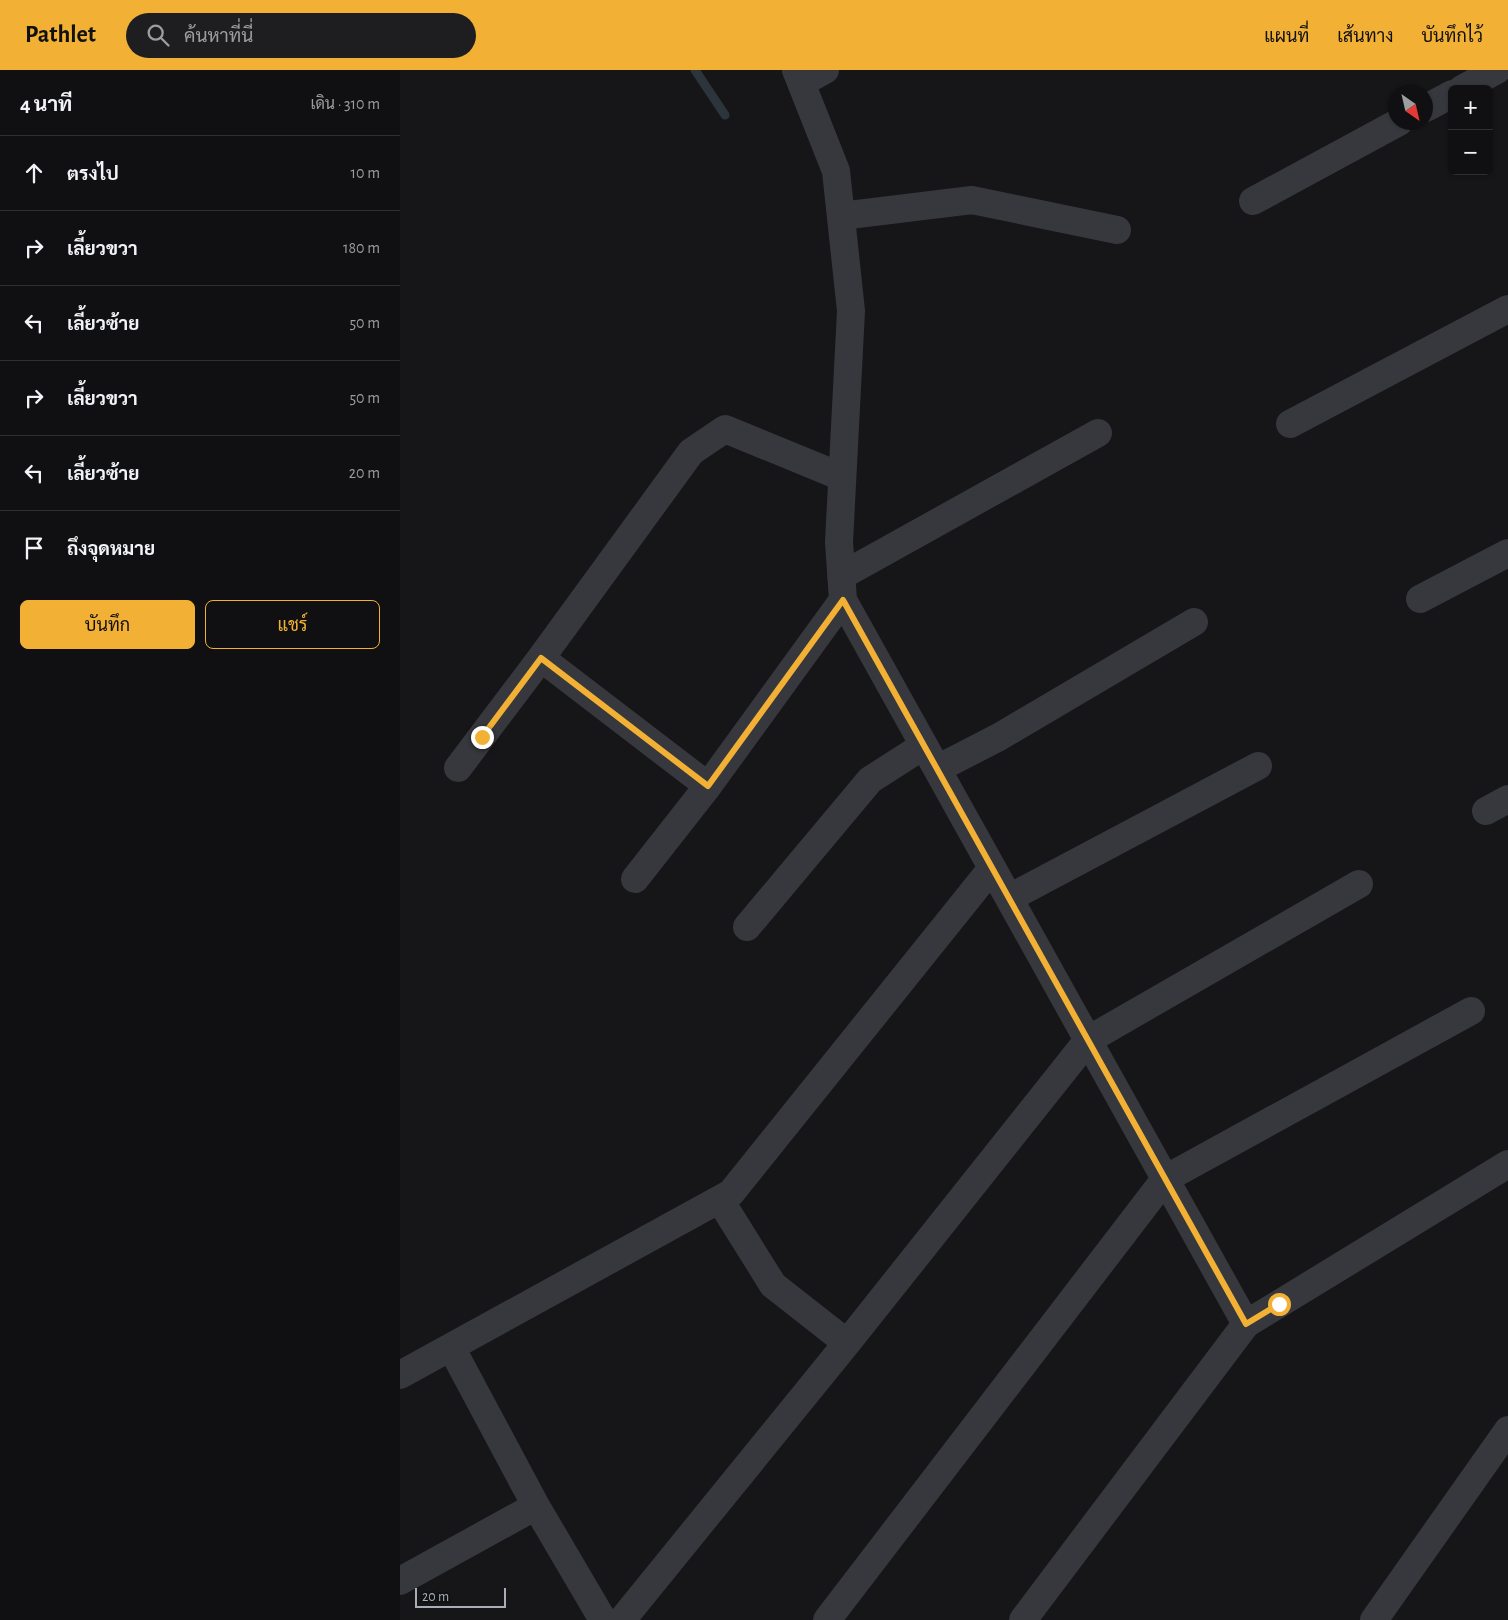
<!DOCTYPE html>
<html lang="th">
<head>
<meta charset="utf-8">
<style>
	:root { --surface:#101012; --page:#1e1e20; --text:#f1f3f6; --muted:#9c9d9f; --line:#303032; --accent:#f2b134 }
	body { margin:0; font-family:"Alegreya Sans",Sarabun,sans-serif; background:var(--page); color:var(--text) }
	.controls { position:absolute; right:15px; top:15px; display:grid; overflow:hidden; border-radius:8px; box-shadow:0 1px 4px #0004 }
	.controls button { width:45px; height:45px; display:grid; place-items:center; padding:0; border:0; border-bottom:1px solid var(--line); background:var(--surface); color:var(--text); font:25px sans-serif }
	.compass { position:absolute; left:988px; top:15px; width:45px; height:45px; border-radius:50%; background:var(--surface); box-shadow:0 1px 4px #0004; rotate:146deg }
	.scale { position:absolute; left:15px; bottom:12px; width:91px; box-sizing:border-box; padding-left:5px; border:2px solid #a8adb8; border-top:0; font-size:14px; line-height:18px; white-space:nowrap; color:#a8adb8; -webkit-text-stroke:4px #111113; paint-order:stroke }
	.stop { position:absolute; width:15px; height:15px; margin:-11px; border:4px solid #f2b134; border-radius:50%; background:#fff }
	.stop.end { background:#f2b134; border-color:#fff; box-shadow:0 1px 5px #0008 }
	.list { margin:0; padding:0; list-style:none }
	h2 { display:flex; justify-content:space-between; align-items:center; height:65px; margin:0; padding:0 20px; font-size:21px }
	h2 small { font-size:16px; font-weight:400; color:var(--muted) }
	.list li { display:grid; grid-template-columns:32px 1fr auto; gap:15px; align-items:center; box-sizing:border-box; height:75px; padding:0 20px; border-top:1px solid var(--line) }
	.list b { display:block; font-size:19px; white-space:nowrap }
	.list em { font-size:16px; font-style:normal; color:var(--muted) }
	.actions { display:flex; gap:10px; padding:15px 20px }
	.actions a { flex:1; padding:11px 0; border:1px solid var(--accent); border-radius:8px; text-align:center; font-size:18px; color:var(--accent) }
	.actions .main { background:var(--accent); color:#111 }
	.icon { flex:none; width:28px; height:28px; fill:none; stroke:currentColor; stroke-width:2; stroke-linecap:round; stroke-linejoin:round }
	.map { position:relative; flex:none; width:1108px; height:1550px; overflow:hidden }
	header { display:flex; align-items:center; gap:30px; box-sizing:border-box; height:70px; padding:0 25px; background:var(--accent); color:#111 }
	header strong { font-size:24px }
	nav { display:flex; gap:28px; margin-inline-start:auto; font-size:18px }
	.search { width:350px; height:45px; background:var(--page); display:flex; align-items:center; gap:12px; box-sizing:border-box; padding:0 18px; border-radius:28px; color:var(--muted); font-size:19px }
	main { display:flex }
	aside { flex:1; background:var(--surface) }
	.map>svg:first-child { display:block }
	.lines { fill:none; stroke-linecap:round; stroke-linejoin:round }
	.stream { stroke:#2c353c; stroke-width:9 }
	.minor { stroke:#37383d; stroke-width:28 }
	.route { stroke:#f2b134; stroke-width:6 }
</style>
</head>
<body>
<header>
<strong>Pathlet</strong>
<div class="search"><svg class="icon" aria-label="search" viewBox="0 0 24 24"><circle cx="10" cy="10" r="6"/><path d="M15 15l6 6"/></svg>ค้นหาที่นี่</div>
<nav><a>แผนที่</a><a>เส้นทาง</a><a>บันทึกไว้</a></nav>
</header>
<main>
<aside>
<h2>4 นาที<small>เดิน · 310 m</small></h2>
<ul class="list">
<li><svg class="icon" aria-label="ahead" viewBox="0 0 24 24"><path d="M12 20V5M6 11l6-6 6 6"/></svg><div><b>ตรงไป</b></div><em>10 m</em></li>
<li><svg class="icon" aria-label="right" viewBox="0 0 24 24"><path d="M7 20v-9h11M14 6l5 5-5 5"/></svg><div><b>เลี้ยวขวา</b></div><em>180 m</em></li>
<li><svg class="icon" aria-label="left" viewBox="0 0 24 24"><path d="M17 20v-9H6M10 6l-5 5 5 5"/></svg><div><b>เลี้ยวซ้าย</b></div><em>50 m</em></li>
<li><svg class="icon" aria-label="right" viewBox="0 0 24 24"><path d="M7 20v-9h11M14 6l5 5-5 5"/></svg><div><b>เลี้ยวขวา</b></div><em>50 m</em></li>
<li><svg class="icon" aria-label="left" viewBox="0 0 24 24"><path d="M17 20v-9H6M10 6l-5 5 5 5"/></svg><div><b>เลี้ยวซ้าย</b></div><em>20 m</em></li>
<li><svg class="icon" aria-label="arrive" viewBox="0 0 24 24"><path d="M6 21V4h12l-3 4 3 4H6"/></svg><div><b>ถึงจุดหมาย</b></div></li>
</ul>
<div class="actions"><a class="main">บันทึก</a><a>แชร์</a></div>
</aside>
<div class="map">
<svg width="1108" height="1550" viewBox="0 0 1108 1550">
	<rect width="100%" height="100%" fill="#161618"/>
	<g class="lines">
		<path class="stream" d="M295,0L325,45"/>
		<path class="minor" d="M396,0L436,101L451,241L439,472L443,530L846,1254
			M401,13L425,0
			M1062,19L1097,0
			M1026,38L1052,24
			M853,131L999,52
			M441,146L572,130L717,160
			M890,354L1108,239
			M441,506L698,363
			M1020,529L1108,483
			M141,588L308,716
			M58,698L141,588L291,382L325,359L442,407
			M537,699L599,667L794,552
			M1086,741L1108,729
			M235,809L308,716L443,530
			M609,828L858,696
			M347,857L470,710L523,676
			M320,1130L373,1215L447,1273
			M51,1277L136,1436L203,1550
			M0,1305L331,1123L592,798
			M0,1511L136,1436
			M222,1550L447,1273L688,970L959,814
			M427,1550L765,1109L1071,941
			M623,1550L846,1254L1108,1094
			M974,1550L1108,1360"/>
	</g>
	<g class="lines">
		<path class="route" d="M82,667L141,588L308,716L443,530L846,1254L879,1234"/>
	</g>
</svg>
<div class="controls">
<button>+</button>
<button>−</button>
</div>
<svg class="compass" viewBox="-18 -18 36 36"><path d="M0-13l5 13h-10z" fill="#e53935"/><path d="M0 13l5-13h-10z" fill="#9c9d9f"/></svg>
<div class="scale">20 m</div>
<div class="stop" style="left:879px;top:1234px"></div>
<div class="stop end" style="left:82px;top:667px"></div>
</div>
</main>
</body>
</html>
